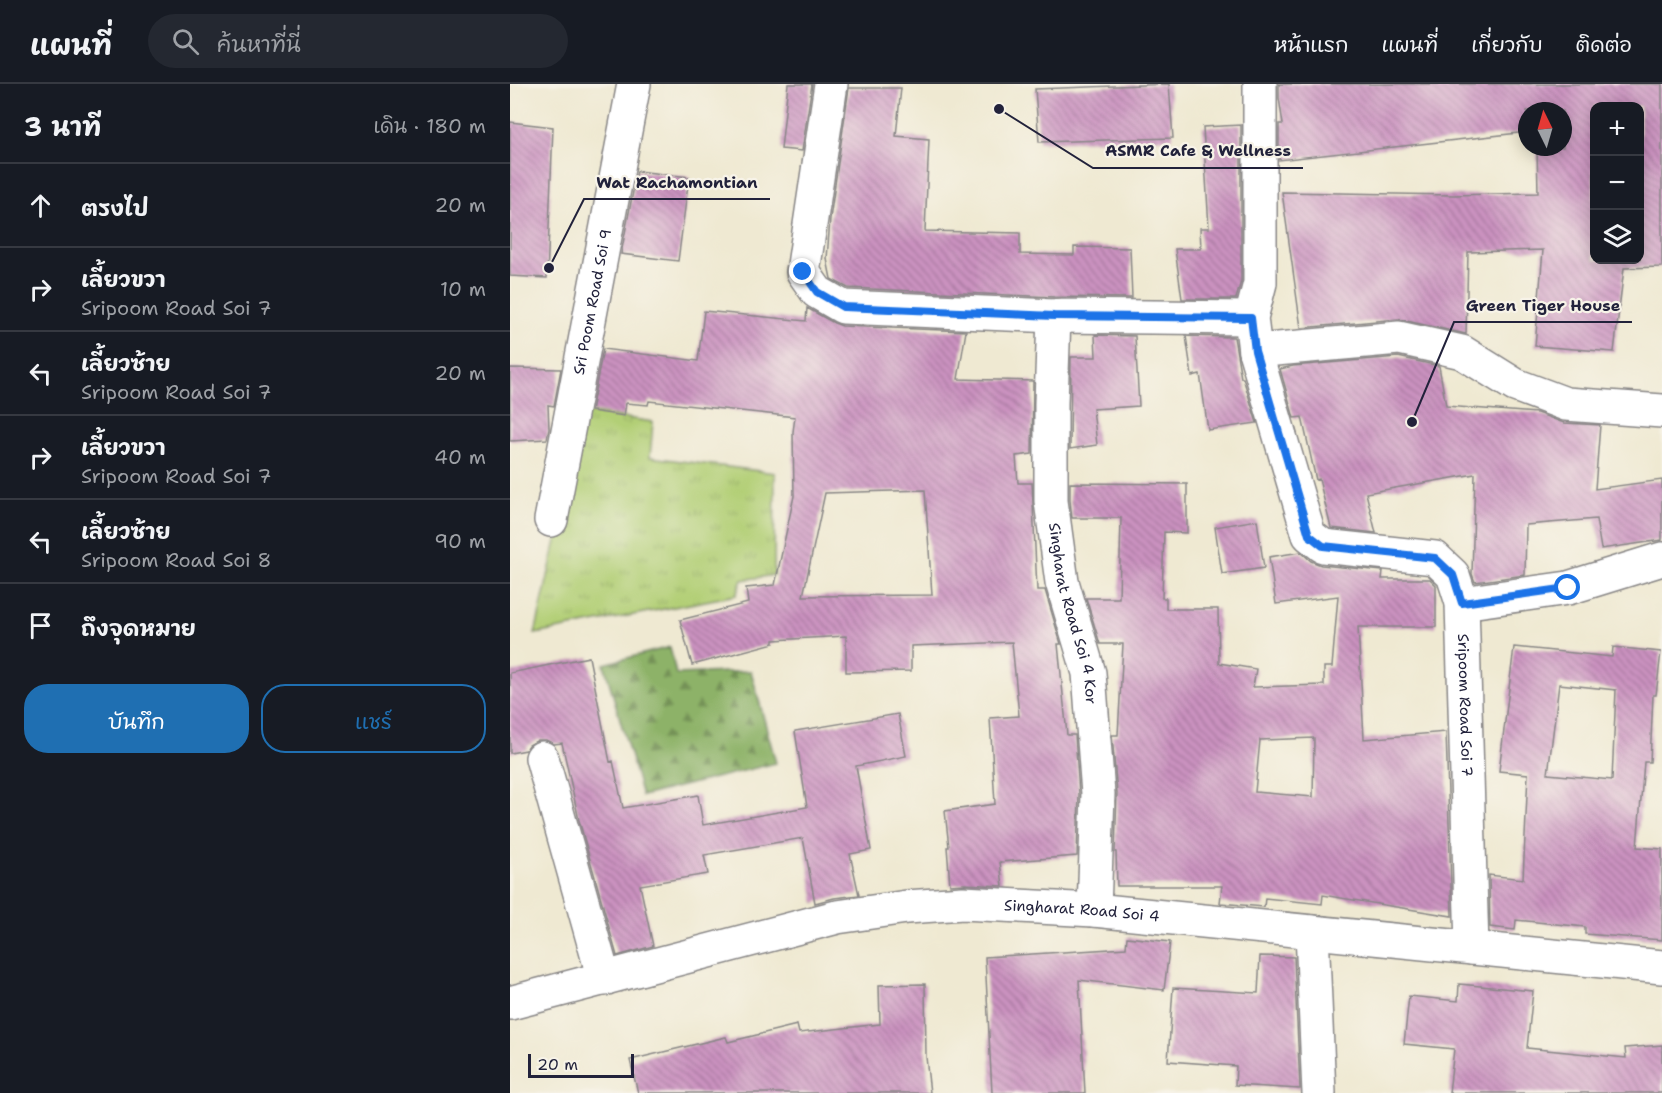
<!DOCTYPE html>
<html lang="th">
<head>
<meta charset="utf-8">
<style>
	:root { --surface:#171b24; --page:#242831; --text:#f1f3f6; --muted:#9ea1a6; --line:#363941; --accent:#1f6fb2 }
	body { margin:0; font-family:"Shantell Sans","Playpen Sans Thai",sans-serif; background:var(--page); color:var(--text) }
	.controls { position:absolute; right:18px; top:18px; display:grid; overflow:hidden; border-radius:12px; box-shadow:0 3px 15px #0003 }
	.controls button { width:54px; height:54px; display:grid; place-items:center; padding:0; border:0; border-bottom:2px solid var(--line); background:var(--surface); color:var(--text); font:30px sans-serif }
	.compass { position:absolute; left:1008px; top:18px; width:54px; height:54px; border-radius:50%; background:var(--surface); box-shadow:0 3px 15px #0003; rotate:355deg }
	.scale { position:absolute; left:18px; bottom:15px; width:106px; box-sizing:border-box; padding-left:6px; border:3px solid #22223b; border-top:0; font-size:16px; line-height:21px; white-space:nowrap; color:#22223b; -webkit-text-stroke:4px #f7f3e8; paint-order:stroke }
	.stop { position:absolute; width:18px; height:18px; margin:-14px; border:4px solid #1a73e8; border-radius:50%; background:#fff }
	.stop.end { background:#1a73e8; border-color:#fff; box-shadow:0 2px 6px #0008 }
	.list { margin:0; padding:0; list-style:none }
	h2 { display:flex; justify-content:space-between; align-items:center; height:78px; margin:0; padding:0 24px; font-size:26px }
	h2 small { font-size:20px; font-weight:400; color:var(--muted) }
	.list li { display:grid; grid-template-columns:39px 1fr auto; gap:18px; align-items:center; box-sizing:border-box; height:84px; padding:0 24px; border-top:2px solid var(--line) }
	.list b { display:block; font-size:22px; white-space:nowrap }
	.list p { margin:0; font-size:20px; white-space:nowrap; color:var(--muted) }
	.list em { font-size:20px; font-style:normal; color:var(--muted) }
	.actions { display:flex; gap:12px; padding:18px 24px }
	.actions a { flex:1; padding:14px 0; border:2px solid var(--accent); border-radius:24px; text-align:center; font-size:21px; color:var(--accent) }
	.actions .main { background:var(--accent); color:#fff }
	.icon { flex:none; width:33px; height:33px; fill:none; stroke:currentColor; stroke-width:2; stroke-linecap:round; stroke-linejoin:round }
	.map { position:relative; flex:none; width:1152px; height:1009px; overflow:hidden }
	header { display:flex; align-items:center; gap:36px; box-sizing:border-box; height:84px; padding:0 30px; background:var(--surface); border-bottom:2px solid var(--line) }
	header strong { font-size:28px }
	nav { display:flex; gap:33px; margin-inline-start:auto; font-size:21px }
	.search { width:420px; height:54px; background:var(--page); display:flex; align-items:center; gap:15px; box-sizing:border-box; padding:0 21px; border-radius:33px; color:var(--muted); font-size:22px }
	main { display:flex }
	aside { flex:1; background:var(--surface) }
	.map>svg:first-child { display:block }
	.grass { fill:url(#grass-tufts); stroke:#6a7858; stroke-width:1.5 }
	.forest { fill:url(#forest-firs); stroke:#586a51; stroke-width:1.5 }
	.building { fill:url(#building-back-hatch); fill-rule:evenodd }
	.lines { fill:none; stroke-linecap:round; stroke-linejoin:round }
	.minor-casing { stroke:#888686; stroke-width:36 }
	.minor { stroke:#fff; stroke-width:33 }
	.route { stroke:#1a73e8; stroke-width:8 }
	.labels { text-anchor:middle; stroke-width:4.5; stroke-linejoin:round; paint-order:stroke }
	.street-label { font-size:15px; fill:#22223b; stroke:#f7f3e8 }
	.leader { fill:none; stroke:#22223b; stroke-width:2 }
	.callout-dot { fill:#22223b; stroke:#f7f3e8; stroke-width:2 }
	.callout-label { font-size:16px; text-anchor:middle; font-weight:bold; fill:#22223b; stroke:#f7f3e8; stroke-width:4.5; stroke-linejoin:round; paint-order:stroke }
</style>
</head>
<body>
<header>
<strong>แผนที่</strong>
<div class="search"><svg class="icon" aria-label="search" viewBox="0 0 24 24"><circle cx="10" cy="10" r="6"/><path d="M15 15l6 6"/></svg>ค้นหาที่นี่</div>
<nav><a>หน้าแรก</a><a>แผนที่</a><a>เกี่ยวกับ</a><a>ติดต่อ</a></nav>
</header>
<main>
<aside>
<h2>3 นาที<small>เดิน · 180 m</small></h2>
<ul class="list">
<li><svg class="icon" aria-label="ahead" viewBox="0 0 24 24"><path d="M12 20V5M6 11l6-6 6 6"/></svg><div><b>ตรงไป</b></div><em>20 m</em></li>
<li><svg class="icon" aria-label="right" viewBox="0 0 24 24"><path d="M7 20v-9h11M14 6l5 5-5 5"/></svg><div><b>เลี้ยวขวา</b><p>Sripoom Road Soi 7</p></div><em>10 m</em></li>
<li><svg class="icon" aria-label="left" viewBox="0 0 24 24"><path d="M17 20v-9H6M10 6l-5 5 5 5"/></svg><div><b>เลี้ยวซ้าย</b><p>Sripoom Road Soi 7</p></div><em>20 m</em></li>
<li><svg class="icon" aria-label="right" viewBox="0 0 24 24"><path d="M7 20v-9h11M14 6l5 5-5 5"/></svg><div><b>เลี้ยวขวา</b><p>Sripoom Road Soi 7</p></div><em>40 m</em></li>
<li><svg class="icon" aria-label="left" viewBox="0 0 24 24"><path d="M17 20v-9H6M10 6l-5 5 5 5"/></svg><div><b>เลี้ยวซ้าย</b><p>Sripoom Road Soi 8</p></div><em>90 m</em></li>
<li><svg class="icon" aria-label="arrive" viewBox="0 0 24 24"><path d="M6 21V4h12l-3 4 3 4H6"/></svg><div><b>ถึงจุดหมาย</b></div></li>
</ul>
<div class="actions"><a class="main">บันทึก</a><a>แชร์</a></div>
</aside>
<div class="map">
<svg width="1152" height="1009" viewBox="0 0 1152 1009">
	<defs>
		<pattern id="grass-tufts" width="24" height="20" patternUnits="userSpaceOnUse" patternTransform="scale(1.5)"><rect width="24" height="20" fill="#b2cf76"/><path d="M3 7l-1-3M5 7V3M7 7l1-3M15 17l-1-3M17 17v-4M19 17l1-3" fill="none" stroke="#99b167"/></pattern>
		<pattern id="forest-firs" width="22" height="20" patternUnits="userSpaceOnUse" patternTransform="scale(1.5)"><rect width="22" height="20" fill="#8db267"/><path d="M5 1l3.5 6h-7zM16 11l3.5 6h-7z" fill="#739056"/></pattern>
		<pattern id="building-back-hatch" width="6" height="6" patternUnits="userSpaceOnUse" patternTransform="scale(1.5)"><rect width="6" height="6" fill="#cb92c0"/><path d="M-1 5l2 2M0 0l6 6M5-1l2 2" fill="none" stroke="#a4779d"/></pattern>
	</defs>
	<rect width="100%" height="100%" fill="#f7f3e8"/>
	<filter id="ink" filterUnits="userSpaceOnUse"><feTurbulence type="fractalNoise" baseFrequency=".0167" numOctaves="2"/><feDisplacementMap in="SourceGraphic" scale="12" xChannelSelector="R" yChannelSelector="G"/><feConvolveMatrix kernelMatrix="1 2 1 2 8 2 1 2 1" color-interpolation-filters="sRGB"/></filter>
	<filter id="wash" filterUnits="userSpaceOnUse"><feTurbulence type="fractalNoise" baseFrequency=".008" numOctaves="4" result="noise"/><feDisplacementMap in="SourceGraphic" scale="24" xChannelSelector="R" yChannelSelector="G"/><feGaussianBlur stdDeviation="1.35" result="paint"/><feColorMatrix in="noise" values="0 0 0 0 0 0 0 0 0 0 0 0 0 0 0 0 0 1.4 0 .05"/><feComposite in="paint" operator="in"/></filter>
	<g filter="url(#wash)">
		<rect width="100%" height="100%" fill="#efe9d2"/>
		<path class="grass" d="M75,328L143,338L140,373L265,389L264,491L232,496L226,511L25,550Z"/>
		<path class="forest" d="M160,563L166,590L241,587L266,679L132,712L94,580Z"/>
		<g id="blocks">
			<path class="building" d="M278,0H302L292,67L271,65Z
				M659,0L663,54L529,58L525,5Z
				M769,0H1152V183L1114,184L1104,268L1025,262L1033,166L958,168L956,250L888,235L791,244L772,108L943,111L1028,109L1027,63H1053V27H1017V48L769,76V40H773L769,14ZM1084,22H1130V176H1084Z
				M339,4H391L386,52L419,55L415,147L510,149V170L564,171V163L620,164L622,214L544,213L338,204L321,195L317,175L320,135Z
				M0,38L43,43L37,194L0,192Z
				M731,41V197L726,215H672L665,165H691L690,144H699L693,43Z
				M127,87L179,93L168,177L111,170Z
				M297,224L324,239L332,242L456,247L448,295L523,297L522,370L506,372L508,399H522L527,506H535L551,560H548L557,651H565L569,710L567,772L490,778L493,802L454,800L440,801L437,763H439L435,727L485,720L480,634L509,632L502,558L401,562V587L336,588V552L264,556V559L182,581L170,536L238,519L236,504L265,501L284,412L283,348L285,333L139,317L138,321L116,319L114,332L81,327L93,265L188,277L194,227L296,237ZM415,406L422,511L293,512L315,409Z
				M585,251L625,252L629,322L583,325L587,361L560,365L561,273H586Z
				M676,252L724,253L731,294H733L747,339L698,346L690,290L682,292Z
				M888,273L929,282L936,322L1027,329L1054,339L1090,341L1085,405L1152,396V456L1091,465L1086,435L1016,441L1015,491L965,498L962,490L965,390L856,409L866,449L821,444L809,395L806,396L792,333L784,334L770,285L783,282Z
				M0,284L51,285L44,322L38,321L39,345L37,355L0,357Z
				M560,399L677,400V449L654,448L652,514H656V525H708L709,579L746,585L743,603L814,601V583H822L828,512L766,520L759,473L791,468L801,477L811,481L873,487L872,495H920L926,501V543H848L854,655L936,648L942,832L813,811L812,820L755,814L754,823L710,819L712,802H607L606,768H605L607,709L602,651H608L613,560H590L576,514H609L611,434H562L560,416ZM804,654L803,713L745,708L750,656Z
				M747,436L754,484L712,490L705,443Z
				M1004,563L1102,573L1103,563L1151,568L1146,611H1143L1140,678H1134L1127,763L1152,765V856L1075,850V843L1006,836L1005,846L980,843L979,791L1013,795L1018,690L989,687ZM1049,600L1106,606L1102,696L1038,690Z
				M79,573L100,678L103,677L113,724L188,711L193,741L297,723L285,647L388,630L396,672L346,682L361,766L340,770L349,811L324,814L305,819L293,754L194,771L198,790L130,801L143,862L107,872L69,736L52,659L44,660L36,656H28L19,661L16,666L0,669V589Z
				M617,853L660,858L654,906L569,896L575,1009H482L475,873L616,864Z
				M750,872L784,873L790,1005L725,1001L726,982L658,977L663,904L748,909Z
				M415,900L416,973L420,1009H128L120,976L216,953L218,958L287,941L289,949L370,940L369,901Z
				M949,900L1023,907L1017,964L1116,974L1115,964L1152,961V1009H939L944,965L894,960L899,912L948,917Z"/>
		</g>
	</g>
	<g filter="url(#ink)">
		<use href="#blocks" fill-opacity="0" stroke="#888686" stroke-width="1.5"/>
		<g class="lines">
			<defs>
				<g id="minor">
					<path d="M321,0L293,188L307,208L333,223L544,232L741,234"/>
					<path id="s1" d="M750,0V199L741,234L745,267L799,451L813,462L925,474L943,491L952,519L962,864"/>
					<path id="s2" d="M544,232L541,319V417L552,498L579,589L588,710L584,826"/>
					<path d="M745,267L889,254L952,268L1005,301L1056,320L1152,327"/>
					<path id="s3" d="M41,436L124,0"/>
					<path d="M952,519L1058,504L1152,475"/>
					<path d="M32,674L94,895"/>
					<path d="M802,848L809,1009"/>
					<path id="s4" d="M0,919L327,833L397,823L453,819L584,826L1152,883"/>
				</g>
			</defs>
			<use href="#minor" class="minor-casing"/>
			<use href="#minor" class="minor"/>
		</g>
	</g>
	<g class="lines" filter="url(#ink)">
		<path class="route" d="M293,188L307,208L333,223L544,232L741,234L745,267L799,451L813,462L925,474L943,491L952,519L1058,504"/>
	</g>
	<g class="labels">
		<g class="street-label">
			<text dy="5" stroke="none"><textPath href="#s3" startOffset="222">Sri Poom Road Soi 9</textPath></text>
			<text dy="5" stroke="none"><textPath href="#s2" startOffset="300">Singharat Road Soi 4 Kor</textPath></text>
			<text dy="5" stroke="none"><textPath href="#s1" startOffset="747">Sripoom Road Soi 7</textPath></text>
			<text dy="5" stroke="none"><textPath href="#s4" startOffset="584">Singharat Road Soi 4</textPath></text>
		</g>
	</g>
	<path class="leader" d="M489 25L583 84H793M39 184L74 115H260M902 338L944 238H1122"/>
	<g class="callout-dot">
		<circle cx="489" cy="25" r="6"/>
		<circle cx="39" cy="184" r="6"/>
		<circle cx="902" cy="338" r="6"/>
	</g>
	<g class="callout-label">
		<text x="688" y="72">ASMR Cafe &amp; Wellness</text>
		<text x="167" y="104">Wat Rachamontian</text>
		<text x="1033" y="227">Green Tiger House</text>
	</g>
</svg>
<div class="controls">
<button>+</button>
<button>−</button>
<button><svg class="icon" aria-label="layers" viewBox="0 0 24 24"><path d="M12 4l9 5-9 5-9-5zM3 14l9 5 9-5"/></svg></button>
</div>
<svg class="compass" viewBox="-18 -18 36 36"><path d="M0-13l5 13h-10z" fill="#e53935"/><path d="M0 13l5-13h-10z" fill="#9ea1a6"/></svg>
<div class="scale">20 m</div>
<div class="stop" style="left:1058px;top:504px"></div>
<div class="stop end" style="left:293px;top:188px"></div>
</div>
</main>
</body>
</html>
